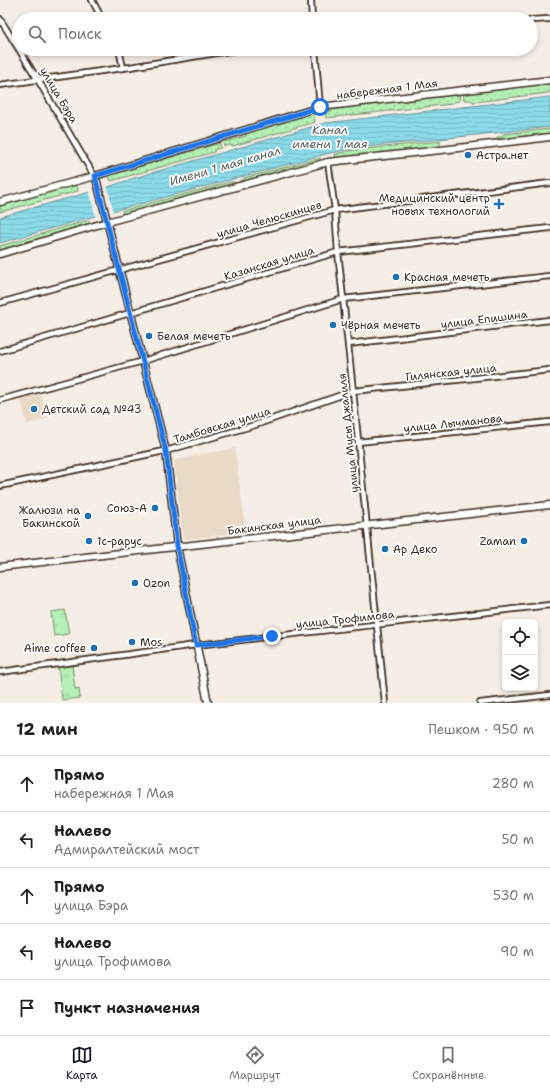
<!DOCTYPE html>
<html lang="ru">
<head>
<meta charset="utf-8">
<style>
	:root { --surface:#fff; --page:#f6f6f6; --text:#202124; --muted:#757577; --line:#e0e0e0; --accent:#111827 }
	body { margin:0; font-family:"Shantell Sans",sans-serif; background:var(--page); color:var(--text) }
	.controls { position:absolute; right:12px; bottom:12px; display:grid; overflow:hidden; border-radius:6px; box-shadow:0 2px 6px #0003 }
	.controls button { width:36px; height:36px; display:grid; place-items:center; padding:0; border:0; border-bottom:1px solid var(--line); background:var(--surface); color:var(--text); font:20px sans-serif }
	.stop { position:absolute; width:12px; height:12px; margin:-9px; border:3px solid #1a73e8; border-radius:50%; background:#fff }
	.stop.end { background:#1a73e8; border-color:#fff; box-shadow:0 1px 4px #0008 }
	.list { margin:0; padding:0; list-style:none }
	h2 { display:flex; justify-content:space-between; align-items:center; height:52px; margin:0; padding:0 16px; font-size:17px }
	h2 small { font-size:13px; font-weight:400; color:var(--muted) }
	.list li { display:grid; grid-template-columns:26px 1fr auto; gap:12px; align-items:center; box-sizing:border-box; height:56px; padding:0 16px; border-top:1px solid var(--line) }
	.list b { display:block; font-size:15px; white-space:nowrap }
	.list p { margin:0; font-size:13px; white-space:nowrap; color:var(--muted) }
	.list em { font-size:13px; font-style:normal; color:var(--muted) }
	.icon { flex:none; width:22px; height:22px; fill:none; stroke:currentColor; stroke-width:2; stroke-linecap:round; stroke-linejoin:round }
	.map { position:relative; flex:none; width:550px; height:703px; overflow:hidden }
	.search { position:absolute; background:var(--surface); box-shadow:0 2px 6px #0003; left:12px; right:12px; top:12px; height:44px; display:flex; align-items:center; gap:10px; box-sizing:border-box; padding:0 14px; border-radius:22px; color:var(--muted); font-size:15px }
	.sheet { height:332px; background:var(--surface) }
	nav { display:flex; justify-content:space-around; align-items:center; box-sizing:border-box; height:56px; border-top:1px solid var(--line); background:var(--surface); font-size:11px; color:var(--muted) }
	nav a { display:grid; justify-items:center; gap:2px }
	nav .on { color:var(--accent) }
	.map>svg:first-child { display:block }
	.built { fill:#e9dac7 }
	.grass { fill:url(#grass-dots); stroke:#788d6a }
	.park { fill:url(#park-tufts); stroke:#788d6a }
	.water { fill:url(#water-rules); stroke:#6b9498 }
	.pier { fill:#f5eee6 }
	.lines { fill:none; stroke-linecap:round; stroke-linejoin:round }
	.minor-casing { stroke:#3b2a1e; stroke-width:8 }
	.secondary-casing { stroke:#3b2a1e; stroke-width:9 }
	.minor { stroke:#fff; stroke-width:4.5 }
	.secondary { stroke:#fff; stroke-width:6 }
	.route { stroke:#1a73e8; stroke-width:5 }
	.poi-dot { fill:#1f6fb2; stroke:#fff; stroke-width:1.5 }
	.labels { text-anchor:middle; stroke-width:3.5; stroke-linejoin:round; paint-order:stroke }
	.street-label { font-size:11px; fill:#3b2a1e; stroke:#fff }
	.poi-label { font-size:11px; fill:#3b2a1e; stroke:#fff; text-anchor:start }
	.water-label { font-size:12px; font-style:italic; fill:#535f5b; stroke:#fff }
</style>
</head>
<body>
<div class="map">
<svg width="550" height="703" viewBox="0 0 550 703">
	<defs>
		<pattern id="grass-dots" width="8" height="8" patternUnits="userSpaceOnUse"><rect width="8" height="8" fill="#b4f0b6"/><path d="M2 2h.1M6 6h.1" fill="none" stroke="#9cce9c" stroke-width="1.8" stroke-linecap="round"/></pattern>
		<pattern id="park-tufts" width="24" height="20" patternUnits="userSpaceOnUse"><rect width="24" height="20" fill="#b4f0b6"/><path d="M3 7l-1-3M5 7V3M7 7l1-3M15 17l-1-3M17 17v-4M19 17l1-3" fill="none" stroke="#9cce9c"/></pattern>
		<pattern id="water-rules" width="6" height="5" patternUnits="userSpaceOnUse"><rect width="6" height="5" fill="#8bdae9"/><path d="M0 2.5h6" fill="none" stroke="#79bbc7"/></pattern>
	</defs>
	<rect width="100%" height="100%" fill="#f5eee6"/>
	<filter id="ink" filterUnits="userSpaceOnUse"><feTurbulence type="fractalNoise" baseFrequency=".025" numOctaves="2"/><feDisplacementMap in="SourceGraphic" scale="8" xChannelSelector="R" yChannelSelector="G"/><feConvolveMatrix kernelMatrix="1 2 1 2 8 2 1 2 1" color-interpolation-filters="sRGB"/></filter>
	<g filter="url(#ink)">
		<path class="built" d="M40,393L47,419L27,424L20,398Z
			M235,448L246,532L188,539L183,538L174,460Z"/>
		<path class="grass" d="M550,83V92L548,93L474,102L470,100H464L463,93Z
			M459,93L460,101L454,102L452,104L326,118L325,113L332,111V108Z
			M314,112L315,122L233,146L231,145L224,146L223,142L246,136L248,131Z
			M550,129V134L498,140L497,137H501L504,134Z
			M440,141V145L439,147L336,159L335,154L355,150Z
			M220,143L221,148L215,149L214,152L111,181L108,173L143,163L148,164Z
			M320,158V162L240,183L239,181L244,180V178Z
			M230,182H235L236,185L123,216L122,211Z
			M77,184L78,191L0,212V206Z
			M89,220L91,225L0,251V246Z"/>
		<path class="park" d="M65,610L69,634L54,636L51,612Z
			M72,665L75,689L79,688L80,698L62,700L58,666Z"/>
		<path class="water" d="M550,97V127L356,148L330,153L95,216L0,243V217L108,187L134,178L325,123Z"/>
		<path class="pier" d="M107,185L114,213L96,218L89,190Z"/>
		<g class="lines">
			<defs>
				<path id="minor" d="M92,0L102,19
					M311,0L312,19
					M0,19L38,80L96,179
					M531,20L550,19
					M119,49L123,68
					M315,49L320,107
					M0,85L130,67L241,49
					M328,162L335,210L338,252L353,391L385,703
					M0,303L335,210L550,183
					M348,344L550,320
					M0,351L338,252L550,228
					M0,400L143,361L343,299L550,276
					M358,442L550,422
					M0,486L169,450L255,425L353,391L550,370
					M0,672L196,645L550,605
					M480,703L550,695"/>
				<path id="secondary" d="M97,182L166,451L177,546L208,703
					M0,202L95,176L320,107L550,80
					M0,254L107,222L328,162L441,150L550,137
					M0,567C183,545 366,524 550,505"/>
			</defs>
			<use href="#minor" class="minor-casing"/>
			<use href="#secondary" class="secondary-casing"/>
			<use href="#minor" class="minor"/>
			<use href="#secondary" class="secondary"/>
		</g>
	</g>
	<g class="lines" filter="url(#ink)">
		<path class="route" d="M272,636L196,645L177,546L166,451L95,176L320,107"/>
	</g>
	<g class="poi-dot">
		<circle cx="468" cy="155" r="4"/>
		<path d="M497 198h4v4h4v4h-4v4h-4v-4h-4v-4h4z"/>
		<circle cx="396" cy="277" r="4"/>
		<circle cx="333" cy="325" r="4"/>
		<circle cx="149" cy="336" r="4"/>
		<circle cx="34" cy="409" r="4"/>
		<circle cx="155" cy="508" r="4"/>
		<circle cx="88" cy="516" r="4"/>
		<circle cx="89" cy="541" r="4"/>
		<circle cx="524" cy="541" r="4"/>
		<circle cx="385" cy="549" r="4"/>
		<circle cx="135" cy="583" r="4"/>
		<circle cx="132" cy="642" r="4"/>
		<circle cx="94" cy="648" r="4"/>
	</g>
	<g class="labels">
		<g class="street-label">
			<text transform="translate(387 89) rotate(-7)" y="4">набережная 1 Мая</text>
			<text transform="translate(59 95) rotate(59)" y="4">улица Бэра</text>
			<text transform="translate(269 219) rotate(-16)" y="4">улица Челюскинцев</text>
			<text transform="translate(269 263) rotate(-17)" y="4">Казанская улица</text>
			<text transform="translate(484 319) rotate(-7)" y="4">улица Епишина</text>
			<text transform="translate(451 372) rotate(-6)" y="4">Гилянская улица</text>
			<text transform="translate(453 423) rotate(-6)" y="4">улица Лычманова</text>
			<text transform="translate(222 425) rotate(-17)" y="4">Тамбовская улица</text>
			<text transform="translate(348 433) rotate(-96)" y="4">улица Мусы Джалиля</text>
			<text transform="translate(274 525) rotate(-7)" y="4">Бакинская улица</text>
			<text transform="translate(345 619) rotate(-6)" y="4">улица Трофимова</text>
		</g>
		<g class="poi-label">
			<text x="476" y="159">Астра.нет</text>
			<text x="490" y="202" text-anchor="end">Медицинский центр<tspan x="490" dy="13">новых технологий</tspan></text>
			<text x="404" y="281">Красная мечеть</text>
			<text x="341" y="329">Чёрная мечеть</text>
			<text x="157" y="340">Белая мечеть</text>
			<text x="42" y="413">Детский сад №43</text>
			<text x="147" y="512" text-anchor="end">Союз-А</text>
			<text x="80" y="514" text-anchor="end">Жалюзи на<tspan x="80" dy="13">Бакинской</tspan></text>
			<text x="97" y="545">1с-рарус</text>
			<text x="516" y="545" text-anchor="end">Zaman</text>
			<text x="393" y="553">Ар Деко</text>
			<text x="143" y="587">Ozon</text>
			<text x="140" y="646">Mos</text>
			<text x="86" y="652" text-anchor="end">Aime coffee</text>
		</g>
		<g class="water-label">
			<text x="330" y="134">Канал<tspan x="330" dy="14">имени 1 мая</tspan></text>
			<text transform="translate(225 166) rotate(-16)" y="4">Имени 1 мая канал</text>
		</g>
	</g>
</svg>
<div class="controls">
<button><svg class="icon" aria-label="locate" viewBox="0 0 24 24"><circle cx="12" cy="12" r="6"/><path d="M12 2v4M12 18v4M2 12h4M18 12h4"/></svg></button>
<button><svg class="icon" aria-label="layers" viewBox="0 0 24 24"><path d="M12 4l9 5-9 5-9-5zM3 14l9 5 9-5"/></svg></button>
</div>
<div class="stop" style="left:320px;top:107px"></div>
<div class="stop end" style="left:272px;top:636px"></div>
<div class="search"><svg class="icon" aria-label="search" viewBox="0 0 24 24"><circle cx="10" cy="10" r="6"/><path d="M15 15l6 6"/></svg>Поиск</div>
</div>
<section class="sheet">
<h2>12 мин<small>Пешком · 950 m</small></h2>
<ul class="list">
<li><svg class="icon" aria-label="ahead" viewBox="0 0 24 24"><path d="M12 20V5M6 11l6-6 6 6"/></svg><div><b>Прямо</b><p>набережная 1 Мая</p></div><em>280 m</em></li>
<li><svg class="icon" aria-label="left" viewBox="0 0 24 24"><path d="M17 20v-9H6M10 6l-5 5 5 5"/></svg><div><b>Налево</b><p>Адмиралтейский мост</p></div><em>50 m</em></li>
<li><svg class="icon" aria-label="ahead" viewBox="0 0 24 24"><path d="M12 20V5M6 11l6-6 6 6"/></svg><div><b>Прямо</b><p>улица Бэра</p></div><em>530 m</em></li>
<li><svg class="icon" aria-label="left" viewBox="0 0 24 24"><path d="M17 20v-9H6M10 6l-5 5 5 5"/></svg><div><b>Налево</b><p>улица Трофимова</p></div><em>90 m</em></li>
<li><svg class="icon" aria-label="arrive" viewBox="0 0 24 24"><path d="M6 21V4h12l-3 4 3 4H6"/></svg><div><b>Пункт назначения</b></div></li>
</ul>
</section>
<nav>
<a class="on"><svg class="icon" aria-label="map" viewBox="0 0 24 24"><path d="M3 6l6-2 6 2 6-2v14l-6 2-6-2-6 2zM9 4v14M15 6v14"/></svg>Карта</a>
<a><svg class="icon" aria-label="directions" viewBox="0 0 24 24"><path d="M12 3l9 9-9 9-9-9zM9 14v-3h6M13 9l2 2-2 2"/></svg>Маршрут</a>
<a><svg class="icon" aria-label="saved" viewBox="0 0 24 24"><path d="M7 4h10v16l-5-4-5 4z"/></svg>Сохранённые</a>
</nav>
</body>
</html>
